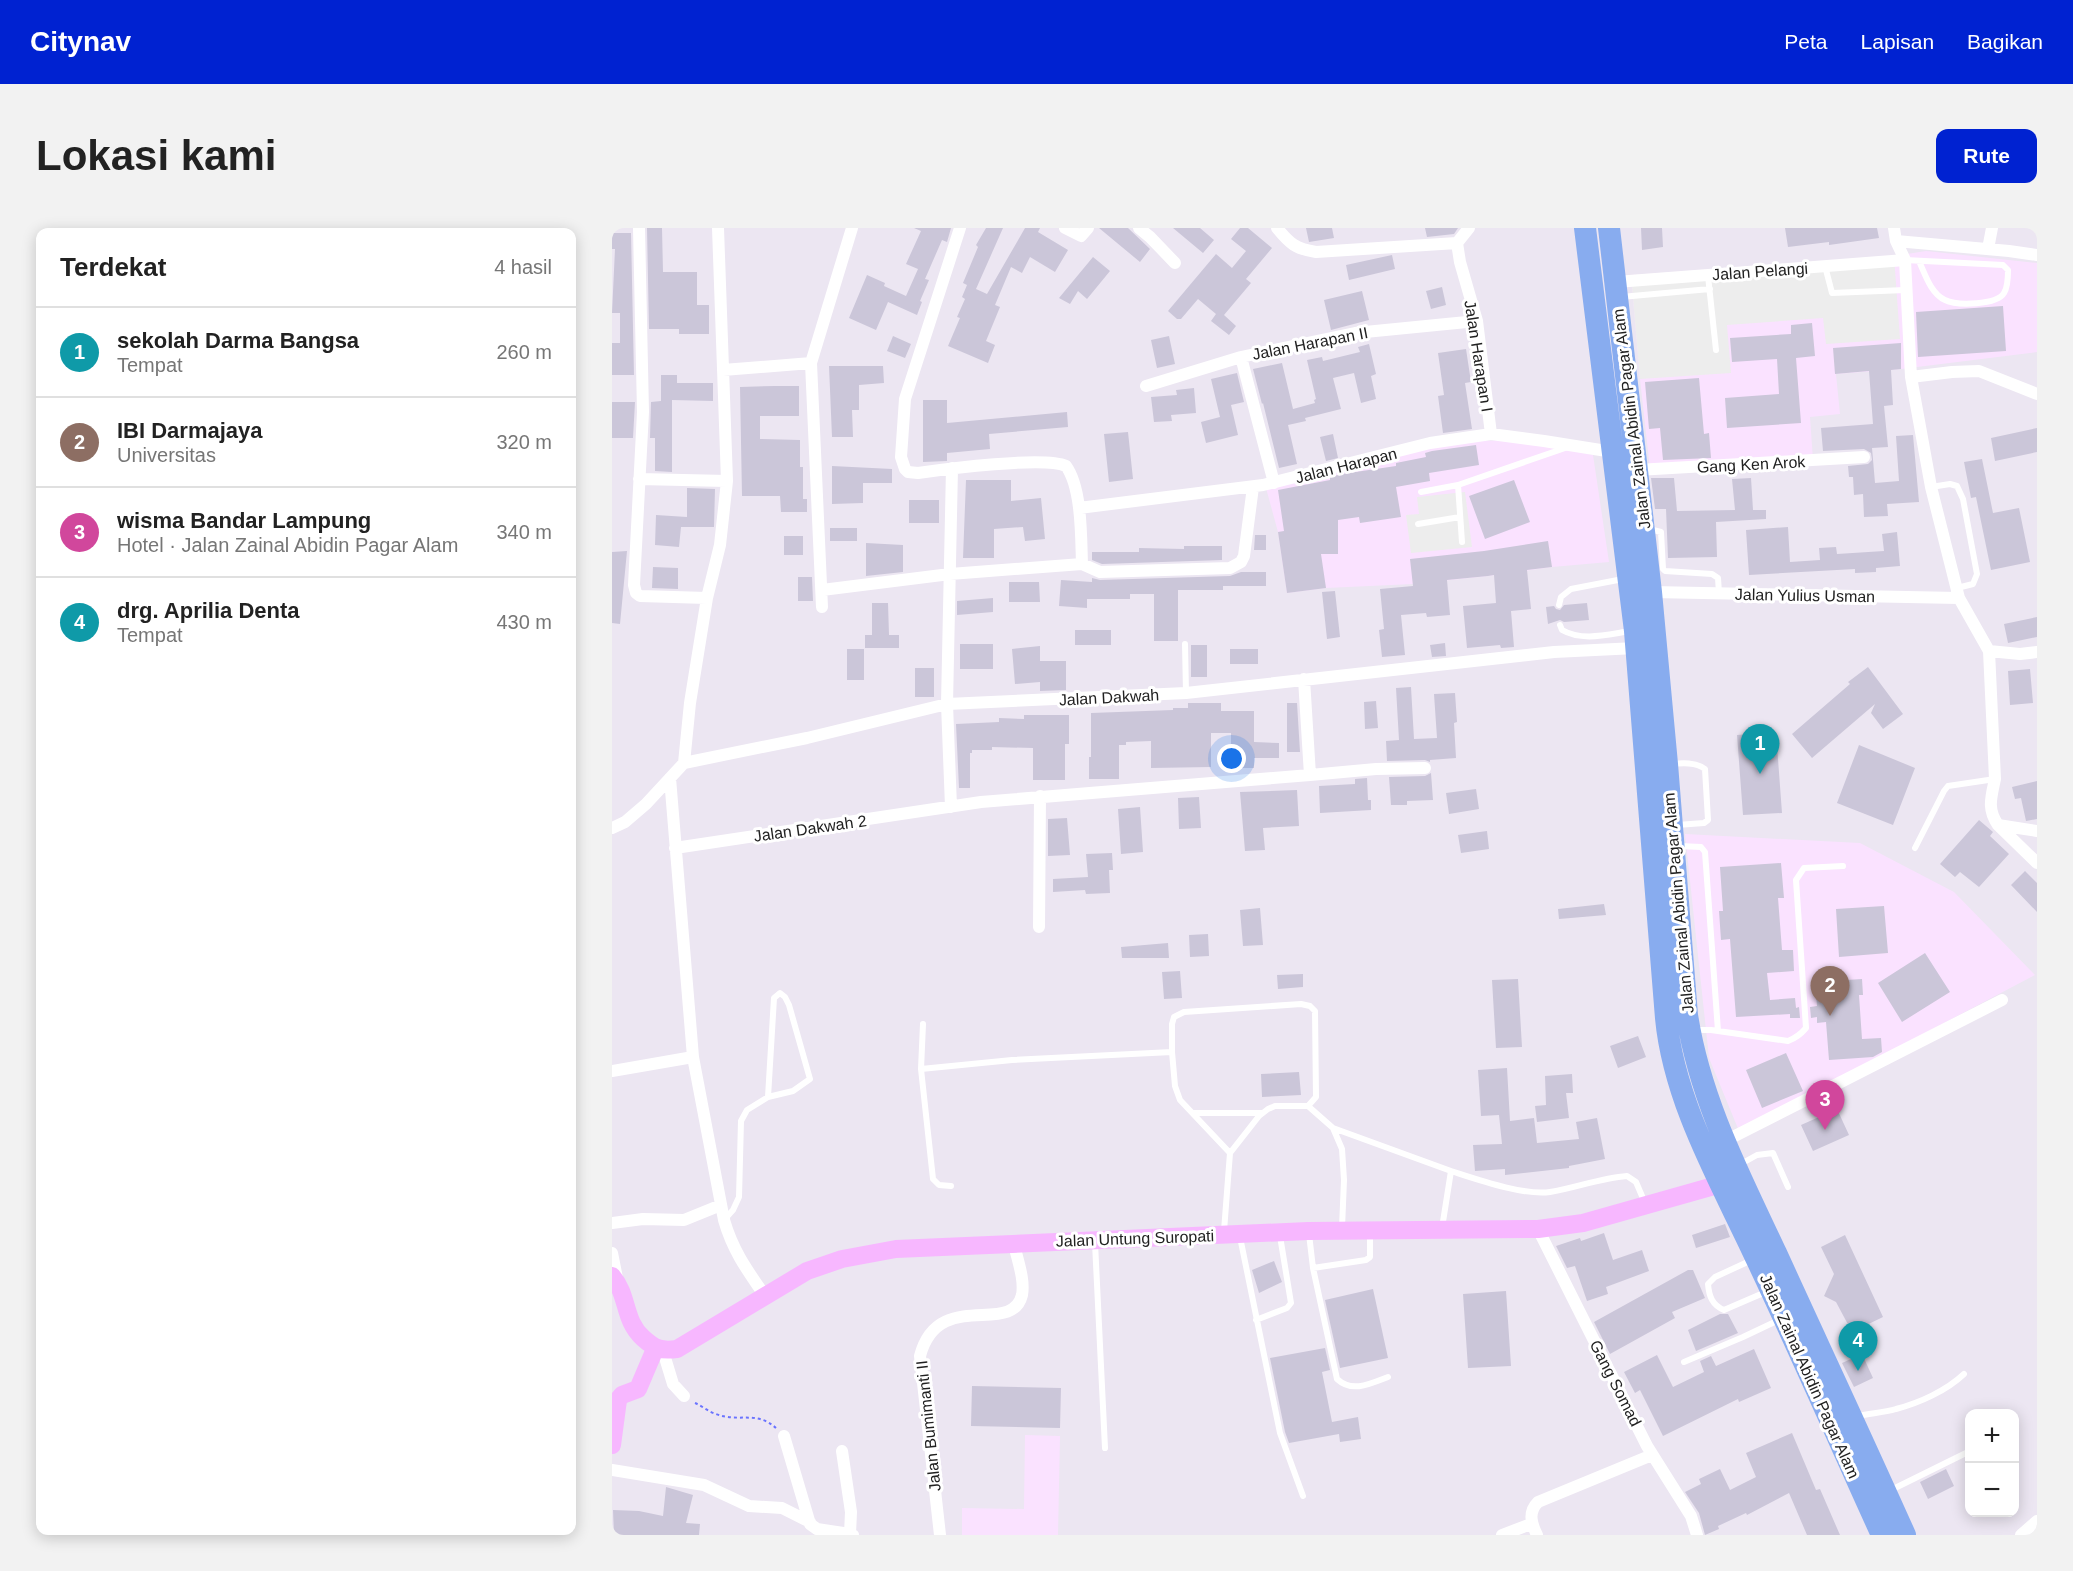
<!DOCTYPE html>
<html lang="id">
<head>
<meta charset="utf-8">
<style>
	:root { --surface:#fff; --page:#f2f2f2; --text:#222; --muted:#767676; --line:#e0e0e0; --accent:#0022d1 }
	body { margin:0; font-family:Arial,sans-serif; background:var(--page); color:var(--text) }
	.controls { position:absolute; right:18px; bottom:18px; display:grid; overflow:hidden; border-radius:12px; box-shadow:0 3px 15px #0003 }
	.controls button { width:54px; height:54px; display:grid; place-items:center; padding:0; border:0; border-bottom:2px solid var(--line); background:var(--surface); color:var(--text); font:30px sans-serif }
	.you { position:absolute; left:620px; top:531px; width:21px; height:21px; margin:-15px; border:4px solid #fff; border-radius:50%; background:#1a73e8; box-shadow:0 0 0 9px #1a73e833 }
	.badge { display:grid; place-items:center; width:39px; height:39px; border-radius:50%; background:var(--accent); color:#fff; font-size:20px; font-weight:700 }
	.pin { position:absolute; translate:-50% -50px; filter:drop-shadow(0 2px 3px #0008) }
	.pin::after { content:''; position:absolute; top:32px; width:21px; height:18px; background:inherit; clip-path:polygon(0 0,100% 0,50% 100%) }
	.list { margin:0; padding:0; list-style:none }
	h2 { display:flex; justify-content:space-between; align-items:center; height:78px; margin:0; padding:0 24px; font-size:26px }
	h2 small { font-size:20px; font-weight:400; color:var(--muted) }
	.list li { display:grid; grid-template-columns:39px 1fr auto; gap:18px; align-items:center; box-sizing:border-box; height:90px; padding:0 24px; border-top:2px solid var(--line) }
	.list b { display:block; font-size:22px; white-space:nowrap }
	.list p { margin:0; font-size:20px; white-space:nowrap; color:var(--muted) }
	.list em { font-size:20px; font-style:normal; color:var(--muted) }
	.map { position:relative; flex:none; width:1425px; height:1307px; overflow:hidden; border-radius:12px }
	header { display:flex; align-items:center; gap:36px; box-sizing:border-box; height:84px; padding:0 30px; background:var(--accent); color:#fff }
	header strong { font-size:28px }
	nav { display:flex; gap:33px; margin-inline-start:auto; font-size:21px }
	.intro { display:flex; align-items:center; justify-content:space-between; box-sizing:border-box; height:144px; padding:0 36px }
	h1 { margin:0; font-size:42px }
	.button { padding:15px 27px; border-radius:12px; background:var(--accent); color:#fff; font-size:21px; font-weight:700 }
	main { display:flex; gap:36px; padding:0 36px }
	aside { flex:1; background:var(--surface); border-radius:12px; box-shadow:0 3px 15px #0003 }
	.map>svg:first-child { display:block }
	.education { fill:#fae2ff }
	.parking { fill:#ededed }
	.building { fill:#cbc6d9 }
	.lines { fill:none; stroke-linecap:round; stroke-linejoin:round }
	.path { stroke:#6a73ff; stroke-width:2; stroke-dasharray:3 3; stroke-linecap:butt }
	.lane { stroke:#fff; stroke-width:6 }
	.street { stroke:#fff; stroke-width:12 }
	.secondary { stroke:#f7b7ff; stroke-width:18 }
	.highway { stroke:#88acef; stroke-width:22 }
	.labels { text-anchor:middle; stroke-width:6; stroke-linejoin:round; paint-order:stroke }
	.street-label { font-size:16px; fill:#212121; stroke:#fff }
</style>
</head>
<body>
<header>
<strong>Citynav</strong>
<nav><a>Peta</a><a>Lapisan</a><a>Bagikan</a></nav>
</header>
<div class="intro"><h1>Lokasi kami</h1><a class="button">Rute</a></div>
<main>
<aside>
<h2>Terdekat<small>4 hasil</small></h2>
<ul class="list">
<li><span class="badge" style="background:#0f9aa8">1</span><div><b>sekolah Darma Bangsa</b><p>Tempat</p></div><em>260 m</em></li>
<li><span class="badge" style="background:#8d6e63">2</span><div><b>IBI Darmajaya</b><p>Universitas</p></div><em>320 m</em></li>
<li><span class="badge" style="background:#d1479c">3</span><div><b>wisma Bandar Lampung</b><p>Hotel · Jalan Zainal Abidin Pagar Alam</p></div><em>340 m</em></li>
<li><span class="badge" style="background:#0f9aa8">4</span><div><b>drg. Aprilia Denta</b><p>Tempat</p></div><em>430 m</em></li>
</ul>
</aside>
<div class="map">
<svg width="1425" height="1307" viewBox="0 0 1425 1307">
	<rect width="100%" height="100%" fill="#ece6f2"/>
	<path class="education" d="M1314,23L1425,35V124L1289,141L1224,146L1228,186L1198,189L1201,232L1038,241L1028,151L1019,47L1282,28Z
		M907,212L981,227L997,334L940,339L876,348L801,356L714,360L675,365L666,304L654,260L704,251L768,231L813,221L863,213Z
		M1073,606L1248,615L1342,664L1423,747L1127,903L1097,830Z
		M413,1207L448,1208L446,1307H350V1280L412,1281Z"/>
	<path class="parking" d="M1282,28L1288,111L1214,116L1211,90L1115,97L1119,145L1028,151L1019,47Z
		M853,264L860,319L799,325L794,287L807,286L805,269Z"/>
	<path class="building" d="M35,0H50L51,44H85V77H97V106H67V101H37Z
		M302,0H339L335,14L330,12L313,51L317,52L308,73L310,74L305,87L276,74L264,102L237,90L255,47L273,55L272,58L294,68L306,41L294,36L309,3Z
		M374,0H391L364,61L375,66L413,0H428L426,4L456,22L443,44L418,29L410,45L399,39L383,77L388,79L374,113L383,117L376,135L336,118L348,90L345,89L353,71L350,69L355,57L351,55L366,19L364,17Z
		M487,0H516L538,21L528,34Z
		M561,0H588L602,12L591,25Z
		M628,0H636L660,20L634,51L639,55L612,87L624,98L617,107L599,93L604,86L586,71L569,91H565L556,83L604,26L620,40L634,23L619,11Z
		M694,0H720L722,10L697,14Z
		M813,0H846L842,6L815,9Z
		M1029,0H1050L1051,19L1030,22Z
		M1173,0H1265L1267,10L1217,17V14L1176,19Z
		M0,5H19L22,147H0V115H8V85H0L3,21H0Z
		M780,27L783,41L737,52L734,37Z
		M481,29L498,43L475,71L466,63L458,76L447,70Z
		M830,59L834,77L819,81L814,63Z
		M750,63L757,92L719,102L712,72Z
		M1391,78L1394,123L1306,129L1304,84Z
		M1200,95L1203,128L1184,130L1189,195L1115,200L1113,170L1167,166L1165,131L1120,134L1118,110L1179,106V97Z
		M281,108L299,116L293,130L275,123Z
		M557,108L563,136L545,140L539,112Z
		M1289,115V141L1279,142L1281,177L1272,178L1276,219L1260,220L1263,255L1287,253L1284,208L1301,207L1307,274L1275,276L1276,288L1252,289L1251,266L1242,267L1241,249H1237L1236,238L1256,236L1260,232L1259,225L1252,221L1211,223L1209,200L1261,196L1257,143L1223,146L1221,120Z
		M757,116L764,146L759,148L764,171L749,175L742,145L721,150L729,181L693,190L694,193L676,197L685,236L667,240L651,175L650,176L641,141L670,135L681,181L703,175L702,172L704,171L695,132L710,129L711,133L748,124L746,119Z
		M854,121L859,154L853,155L860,201L831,205L826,168L832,167L826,125Z
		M217,138H271L272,155L247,157V182H240L241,209H220Z
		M625,145L632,174L619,177L626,207L594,215L589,194L608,189L599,151Z
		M49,147H65V155H101V173L60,172V244L43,243V210H38L39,174L49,173Z
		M1087,150L1092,206L1097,205L1099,230L1051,232L1048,200L1037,201L1033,154Z
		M163,158H187V188H148V211L188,212V239H191V271H195V284H169L168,268H130L128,159Z
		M582,160L584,185L559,187L560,193L542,194L539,169L565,167L564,162Z
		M311,172H335V195L455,184L456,199L377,206L378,221L335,225V233L311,234Z
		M0,174H23L21,210H0Z
		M1425,200V224L1383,233L1379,210Z
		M516,204L521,251L497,254L492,206Z
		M721,206L726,230L714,233L708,209Z
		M864,217L867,237L817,245L818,253L784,259L789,289L748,295L747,289L726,292V326H709L714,360L675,365L666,304L672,303L666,262L718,252V249L730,246L784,238V235L814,229L813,225L820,223Z
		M1370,231L1381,285L1407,280L1418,334L1379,342L1364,269L1359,270L1352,234Z
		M220,238L280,241V255H251V275L220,276Z
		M1039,250H1062L1065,283L1123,282L1120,251L1139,250L1141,282H1154V291L1104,294L1105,329L1056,330L1054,281H1043Z
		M354,252H399V273L429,270L433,311L413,313L411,299L382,301V330H351Z
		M902,252L918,294L873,311L857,268Z
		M75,260L103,261L102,299H69L67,319L43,317L44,287L75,289Z
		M297,272H327V295H297Z
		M1176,299L1178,334L1208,332L1207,320L1224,319L1225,326L1272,323L1270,306L1285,304L1288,338L1264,340V344L1243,345V341L1137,347L1134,302Z
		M218,300H245V313H218Z
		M643,307H654V322H642Z
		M172,308H191V327H172Z
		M936,313L940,339L915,342L919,381L899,383L902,419L889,420L888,417L855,420L851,378L884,375L882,347L876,348L835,352L838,387L815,389L814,385L789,387L793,427L770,429L767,402L772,401L768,361L801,358L798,331L872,323Z
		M254,315L291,317V344L254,348Z
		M572,318H610V332L490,336L480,332V324H527V320L572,321Z
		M15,323L8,396L0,395V324Z
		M41,339L66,340V361L40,360Z
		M629,344H654V358H611V362H566V413H542V366H518V371H475V380L447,378L449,352L480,354V350L488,352L618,348Z
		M186,349H200L201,373H186Z
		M397,354H427L428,374H397Z
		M723,363L728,409L715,411L710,364Z
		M381,370V384L345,387V373Z
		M260,375H276L277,407H287V420H253V407H260Z
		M975,375L977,392L952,394L948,392L936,396L934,379L942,378L944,381L948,382L952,377Z
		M1425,389V409L1396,415L1392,396Z
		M463,402H499V417H463Z
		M833,415L834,428L820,429L818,417Z
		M348,416H381V441H348Z
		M579,417H595V449H579Z
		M428,418V433H454V462L428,463V454L403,456L400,421Z
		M235,421H252V452H235Z
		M618,421H646V436H618Z
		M1256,439L1291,486L1271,501L1259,485L1263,476L1200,530L1180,506L1238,456L1236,454Z
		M303,440H322V469H303Z
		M1418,441L1421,475L1398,477L1396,443Z
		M799,459L802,511L825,510L822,466L843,465L845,494L842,495L844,530L818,532V534L813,532L775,533L774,513L787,512L784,460Z
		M764,473L766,500L753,501L752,474Z
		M576,475H609V483H642V514L667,515V530H642V540H619V505H599V539L539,540V513L514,514V517H507V551H477V529H479V485L561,482V480H576Z
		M675,475H685L688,524H675Z
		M412,487H457V516H453V552H421V520L380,519V522H360V525H358V560H347L344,496L387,494V490L412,491Z
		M1164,504L1170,585L1131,587L1125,507Z
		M1247,517L1303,540L1281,597L1225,575Z
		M819,545L821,572L795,573V577H779L777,549L813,548Z
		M755,550L756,572H759V582L708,585L707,558L743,556V551Z
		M1425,553V591L1414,593L1409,570L1403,571L1400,559Z
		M864,561L867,581L837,586L834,565Z
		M685,562L687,598L651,600L653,622L633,623L628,564Z
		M587,569L589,600L567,601L566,570Z
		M528,579L531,624L509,626L506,581Z
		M455,590L458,627L436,628V591Z
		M1367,592L1381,604L1378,608L1397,626L1367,659L1348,644L1343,649L1328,636Z
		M875,603L877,621L849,625L846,607Z
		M500,625L501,642H497L498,665L474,666L473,662L441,664V651L476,649L474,626Z
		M1169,635L1172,670H1166L1170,722H1181L1182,743L1155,745L1158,772L1183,770L1184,780L1187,779L1188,790H1178V786L1124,789L1118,711L1109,712L1107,683H1111L1108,639Z
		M1413,643L1425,655V684L1399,657Z
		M992,676L994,687L947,691L946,681Z
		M1272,678L1276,725L1227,729L1224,681Z
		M648,680L651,717L631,718L628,682Z
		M596,706L597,728L578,729L577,707Z
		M556,715L557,730H510L509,719Z
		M1313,725L1338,764L1290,794L1266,755Z
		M568,743L570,770L552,771L550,744Z
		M691,746V759L666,761L665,747Z
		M906,751L910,819L884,820L880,752Z
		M1250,751L1251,767H1247L1250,811L1269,810L1270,824L1261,829L1217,832L1214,794L1205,795V789L1199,790L1198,779L1205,778L1203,754Z
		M1026,808L1034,829L1006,840L998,818Z
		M1174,825L1191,863L1150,880L1134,842Z
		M895,840L898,893L922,890L925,915L967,911L964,894L985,890L993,931L957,938V940L893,947V941L863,943L861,917L890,916L887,887L869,888L866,842Z
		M687,844L689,867L650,869L649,846Z
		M960,846L961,865H954L957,890L925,894L923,878L934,877L933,848Z
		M1225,881L1237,907L1201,923L1189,897Z
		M1113,996L1118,1009L1084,1020L1080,1007Z
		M992,1005L1001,1032L1030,1022L1037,1043L994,1059L996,1066L975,1073L963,1038L955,1040L944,1018L968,1010L969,1013Z
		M1233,1007L1271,1089L1240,1104L1224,1074L1212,1068L1222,1046L1209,1019Z
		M662,1033L670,1054L647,1065L640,1042Z
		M1076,1042H1081L1093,1070L1060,1084L1063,1090L998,1126L982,1094Z
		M761,1061L776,1130L728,1140L713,1072Z
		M894,1063L899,1138L856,1140L851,1066Z
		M1108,1086H1116L1126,1105L1084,1123L1076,1102Z
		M713,1120L718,1142L710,1144L720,1194L746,1189L749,1211L728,1214L727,1206L677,1215L673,1204L658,1130Z
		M1142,1121L1159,1160L1127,1174L1126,1171L1051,1208L1028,1162L1023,1165L1012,1144L1045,1127L1061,1159L1092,1144L1088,1133L1099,1128L1104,1138Z
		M1250,1126L1261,1150L1242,1159L1230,1135Z
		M360,1158L449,1160L448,1200L359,1198Z
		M1180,1205L1204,1262L1208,1261L1228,1307H1195L1177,1265L1135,1287L1134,1285L1106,1298L1107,1301L1093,1307L1087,1285L1073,1264L1089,1256L1087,1251L1108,1241L1118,1262L1144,1249L1134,1225Z
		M1334,1241L1342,1258L1316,1271L1308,1254Z
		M54,1259L81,1267L74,1295L88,1296L87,1307H2L1,1282L27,1283L51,1288Z"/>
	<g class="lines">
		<path class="path" d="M83,1175C90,1178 97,1184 104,1186C127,1195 144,1182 164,1200"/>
		<path class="lane" d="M1293,32L1391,37L1396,42C1396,49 1396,59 1392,65C1385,77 1345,78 1333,72C1319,66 1313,46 1307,33
			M1213,38L1220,65L1293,62
			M1096,48L1104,122
			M1009,69L1098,61
			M1319,259L1338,256L1345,258L1351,271L1365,346L1361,356L1345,360
			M809,264L846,257
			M806,296L848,289
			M1037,301L1049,304L1051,341L1053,343L1100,346L1106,350L1107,365
			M850,314L846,257L956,219
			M947,377L949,369L959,361L1011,351
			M948,397L950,402C971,414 997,406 1019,403
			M573,416L574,465
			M1059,536C1070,535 1084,534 1093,541L1096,592L1092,595L1065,597
			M1067,618L1089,619L1093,624L1106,803
			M1303,620L1332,563L1336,558L1383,551
			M1081,802H1099L1176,813C1184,810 1189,806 1194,800L1184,652L1192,640L1231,638
			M309,841L311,796
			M696,878L721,900L839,943
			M581,885H650
			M721,900L730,921L732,952L730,1000
			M1127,937L1145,927L1161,925L1176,959
			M339,958L327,957L321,951L309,841L400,832L560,824
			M112,992L121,982L127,969L129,893L135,882L156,869L162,770L168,765L173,769L177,777L198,851L181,863L156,869
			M830,1000L839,943C864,951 912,968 938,964C964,960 988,950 1015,948L1024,954L1033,975
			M612,1003L618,925L647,888L656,881L663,878H696L704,869L703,783L698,778L689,776L572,784L562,789L560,796V824L563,858L568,872L618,925
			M697,1006L701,1040L725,1151C740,1165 758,1156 776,1149
			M628,1009L668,1205L691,1268
			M483,1015L493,1220
			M1140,1032L1103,1049L1096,1056C1097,1068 1100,1077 1112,1082L1156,1063
			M701,1040L754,1032L758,1029V1004
			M644,1092L675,1080L679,1075L668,1008
			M1072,1134L1131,1109L1167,1092
			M1246,1188C1258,1185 1271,1185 1284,1181C1307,1175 1334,1163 1352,1146
			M1277,1263L1358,1223"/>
		<path class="street" d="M27,0L31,184L22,357L24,365L28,368L95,370
			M348,0L293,171L289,229L293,241L296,244L306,245C334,241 432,228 454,238C470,260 469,309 470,336
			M453,0L469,8L476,0
			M527,0L538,9L563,35
			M665,0C678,16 684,21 704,24L845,15
			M857,0L845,15L848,34L865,93L879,206
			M1282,0L1284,13L1293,32L1299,149L1319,259L1347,370L1377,423L1383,551C1379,570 1375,581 1386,597L1425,603
			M1284,13L1397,23L1425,27
			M1376,21L1380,0
			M1004,54L1293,32
			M629,129L662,255
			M111,142L199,135
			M1299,149L1340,144L1367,143L1425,166
			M534,158L629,129L743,105L865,93
			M1025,242L1252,229
			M27,251L115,253
			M467,280L651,257L818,215L879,206L932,213L1001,224
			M210,362L338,346L470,336L488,344L618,340L629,334L632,328L641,259
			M1039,364L1347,370
			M210,379L199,135L240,0
			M1377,423L1408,426L1425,424
			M72,535L78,475L95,370L108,317L115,253L106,0
			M698,547L764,541L813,540
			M58,550L81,829L112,992C121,1023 135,1042 153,1068
			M339,579L335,476L340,240
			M1386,597L1425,635
			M0,600L13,594L34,576L72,535L195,510L335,476L574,465L942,424L1024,420
			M63,620L369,574L698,547L692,451
			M427,699L428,568
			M0,843L81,829
			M1113,913L1390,772
			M0,995L31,991L72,992L109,977
			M926,1001L1035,1218L1079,1288L1085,1307
			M0,1025L6,1055
			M51,1123L61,1156L72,1168
			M172,1208L198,1296L205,1301L238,1306
			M230,1223L239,1284L238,1306L241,1307
			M0,1242L92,1257L137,1278L170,1280L198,1294
			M328,1307L308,1128C326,1059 400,1109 410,1067C413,1051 405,1031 402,1016
			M890,1307L919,1296
			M925,1307C919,1295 916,1284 926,1274L1040,1227
			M1409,1307L1425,1293"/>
		<path class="secondary" d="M0,1048C17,1068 11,1092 31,1110C43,1121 49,1123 65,1121L195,1043L230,1031L284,1021L696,1003L926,1001L971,995L1109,956
			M0,1217L6,1172L10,1167L26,1161L43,1121"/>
		<path class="highway" d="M973,0L1023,403L1054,790C1062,875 1110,956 1145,1032C1188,1123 1228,1215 1270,1307
			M997,0L1039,364L1055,536L1075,787C1088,872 1128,948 1164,1025C1207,1119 1251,1213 1293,1307"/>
	</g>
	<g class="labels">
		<g class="street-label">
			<text transform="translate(1148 43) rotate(-4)" y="6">Jalan Pelangi</text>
			<text transform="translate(698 115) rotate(-11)" y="6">Jalan Harapan II</text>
			<text transform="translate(867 128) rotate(81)" y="6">Jalan Harapan I</text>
			<text transform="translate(1019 191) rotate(-97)" y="6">Jalan Zainal Abidin Pagar Alam</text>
			<text transform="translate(1139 236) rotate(-3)" y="6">Gang Ken Arok</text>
			<text transform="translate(734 237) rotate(-14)" y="6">Jalan Harapan</text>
			<text transform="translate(1193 367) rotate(1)" y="6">Jalan Yulius Usman</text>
			<text transform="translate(497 469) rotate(-3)" y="6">Jalan Dakwah</text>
			<text transform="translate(198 600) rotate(-8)" y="6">Jalan Dakwah 2</text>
			<text transform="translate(1066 675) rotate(-95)" y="6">Jalan Zainal Abidin Pagar Alam</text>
			<text transform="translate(523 1010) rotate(-2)" y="6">Jalan Untung Suropati</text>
			<text transform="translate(1198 1148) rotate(66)" y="6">Jalan Zainal Abidin Pagar Alam</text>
			<text transform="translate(1004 1155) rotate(63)" y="6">Gang Somad</text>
			<text transform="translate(316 1198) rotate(-96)" y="6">Jalan Bumimanti II</text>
		</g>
	</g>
</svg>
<div class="controls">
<button>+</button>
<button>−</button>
</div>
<div class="you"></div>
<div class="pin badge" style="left:1148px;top:546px;background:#0f9aa8">1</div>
<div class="pin badge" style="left:1218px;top:788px;background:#8d6e63">2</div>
<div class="pin badge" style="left:1213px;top:902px;background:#d1479c">3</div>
<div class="pin badge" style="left:1246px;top:1143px;background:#0f9aa8">4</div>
</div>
</main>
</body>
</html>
